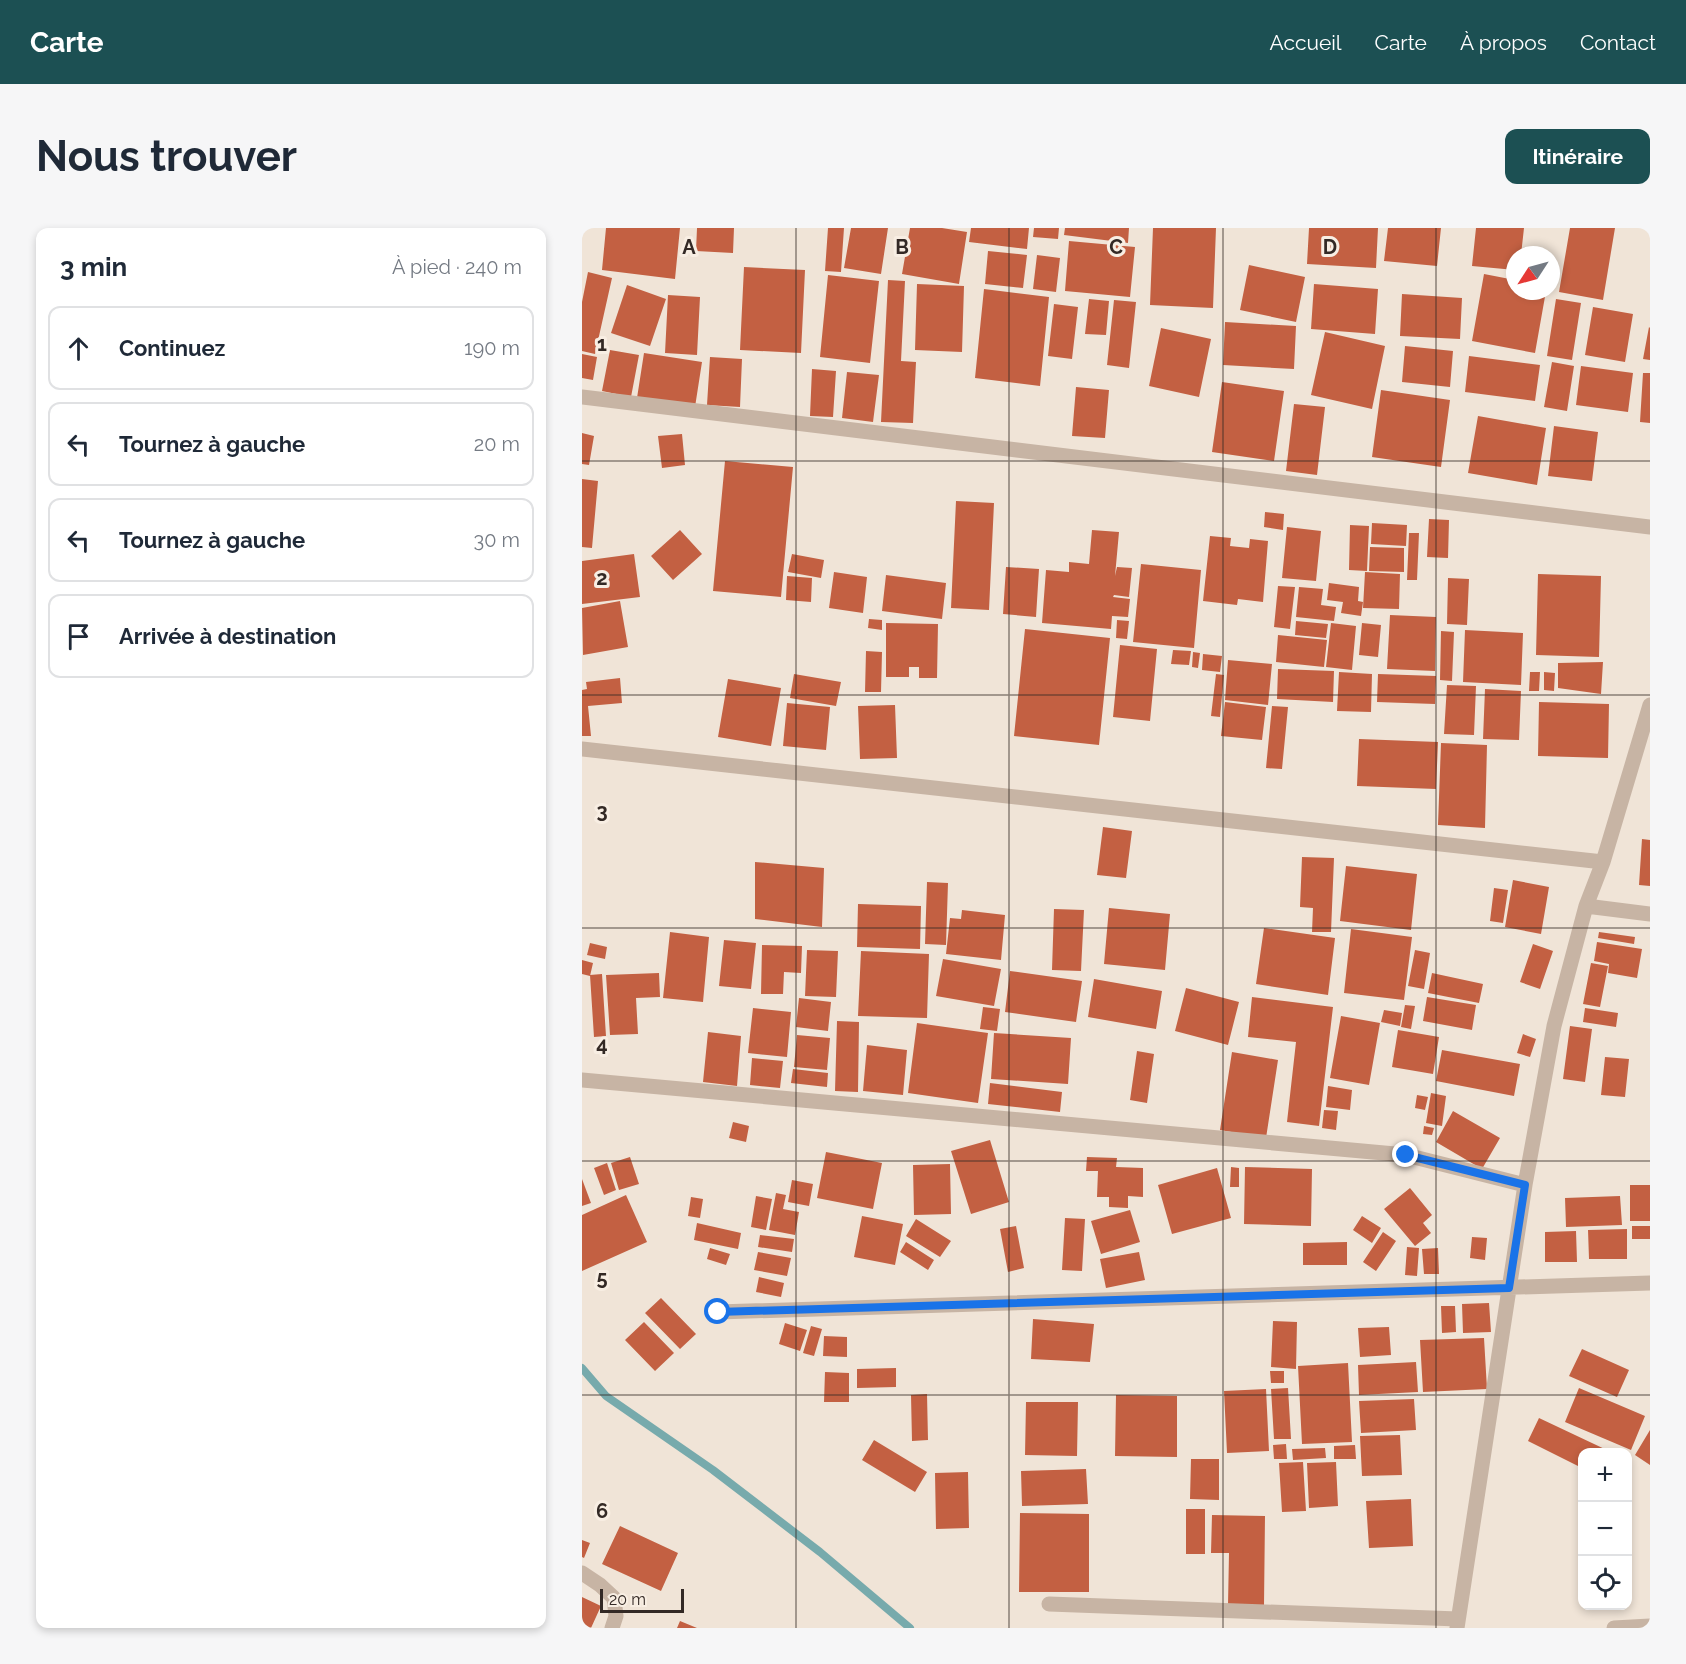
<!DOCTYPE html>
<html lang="fr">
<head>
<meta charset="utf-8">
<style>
	:root { --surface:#fff; --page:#f6f6f7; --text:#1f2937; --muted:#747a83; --line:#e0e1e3; --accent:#1c5053 }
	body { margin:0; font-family:Raleway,sans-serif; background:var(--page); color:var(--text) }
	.controls { position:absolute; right:18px; bottom:18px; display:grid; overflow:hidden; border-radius:12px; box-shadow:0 3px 9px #0003 }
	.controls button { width:54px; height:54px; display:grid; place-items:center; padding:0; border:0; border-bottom:2px solid var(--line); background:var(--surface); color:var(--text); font:30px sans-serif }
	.compass { position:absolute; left:924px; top:18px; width:54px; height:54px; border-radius:50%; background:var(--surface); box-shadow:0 3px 9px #0003; rotate:234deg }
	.scale { position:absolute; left:18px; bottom:15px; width:84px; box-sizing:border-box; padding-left:6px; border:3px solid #332925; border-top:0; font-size:16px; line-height:21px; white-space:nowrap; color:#332925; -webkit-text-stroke:4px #f8eee3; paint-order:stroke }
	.stop { position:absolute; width:18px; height:18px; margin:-14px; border:4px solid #1a73e8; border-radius:50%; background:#fff }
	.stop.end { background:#1a73e8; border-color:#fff; box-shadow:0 2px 6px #0008 }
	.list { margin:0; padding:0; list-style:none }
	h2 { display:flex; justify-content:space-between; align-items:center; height:78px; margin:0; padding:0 24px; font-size:26px }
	h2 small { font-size:20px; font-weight:400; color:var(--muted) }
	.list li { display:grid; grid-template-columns:39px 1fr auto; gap:18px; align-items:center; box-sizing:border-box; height:84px; margin:0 12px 12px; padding:0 12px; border:2px solid var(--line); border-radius:12px }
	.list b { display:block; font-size:22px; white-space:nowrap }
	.list em { font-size:20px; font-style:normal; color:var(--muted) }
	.icon { flex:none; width:33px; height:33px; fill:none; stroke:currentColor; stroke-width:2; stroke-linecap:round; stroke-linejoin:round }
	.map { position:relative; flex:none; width:1068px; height:1400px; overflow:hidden; border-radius:12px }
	header { display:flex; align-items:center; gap:36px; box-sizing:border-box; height:84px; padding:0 30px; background:var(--accent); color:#fff }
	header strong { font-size:28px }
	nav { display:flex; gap:33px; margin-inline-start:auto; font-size:21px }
	.intro { display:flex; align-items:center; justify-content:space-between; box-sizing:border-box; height:144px; padding:0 36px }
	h1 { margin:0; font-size:42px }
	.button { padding:15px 27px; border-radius:12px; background:var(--accent); color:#fff; font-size:21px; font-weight:700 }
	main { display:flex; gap:36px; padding:0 36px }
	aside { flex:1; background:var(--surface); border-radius:12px; box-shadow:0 3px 9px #0003 }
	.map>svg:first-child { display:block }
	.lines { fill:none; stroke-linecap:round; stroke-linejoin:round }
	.stream { stroke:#77aaac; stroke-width:8 }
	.building { fill:#c36042 }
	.street { stroke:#c7b4a4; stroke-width:15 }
	.route { stroke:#1a73e8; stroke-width:8 }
	.grid { fill:none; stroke:#332925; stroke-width:1.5; stroke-opacity:0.55 }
	.grid-label { font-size:20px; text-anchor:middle; font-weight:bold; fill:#332925; stroke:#f8eee3; stroke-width:6; stroke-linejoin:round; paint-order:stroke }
</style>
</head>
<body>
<header>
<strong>Carte</strong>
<nav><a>Accueil</a><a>Carte</a><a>À propos</a><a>Contact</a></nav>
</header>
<div class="intro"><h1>Nous trouver</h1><a class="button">Itinéraire</a></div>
<main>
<aside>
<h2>3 min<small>À pied · 240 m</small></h2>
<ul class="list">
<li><svg class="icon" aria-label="ahead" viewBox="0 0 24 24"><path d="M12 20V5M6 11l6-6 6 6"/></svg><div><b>Continuez</b></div><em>190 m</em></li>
<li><svg class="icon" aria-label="left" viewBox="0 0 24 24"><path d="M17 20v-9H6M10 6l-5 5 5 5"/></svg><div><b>Tournez à gauche</b></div><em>20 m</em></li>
<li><svg class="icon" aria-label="left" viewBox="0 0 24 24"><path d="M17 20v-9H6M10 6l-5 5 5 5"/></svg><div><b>Tournez à gauche</b></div><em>30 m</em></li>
<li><svg class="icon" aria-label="arrive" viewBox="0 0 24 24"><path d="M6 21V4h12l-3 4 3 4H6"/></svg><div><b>Arrivée à destination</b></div></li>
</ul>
</aside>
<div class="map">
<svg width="1068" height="1400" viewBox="0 0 1068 1400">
	<rect width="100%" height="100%" fill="#f0e4d7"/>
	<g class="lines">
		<path class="stream" d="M0,1140L24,1168L131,1242L238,1324L328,1400"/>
	</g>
	<path class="building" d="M24,0H98L93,51L20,42Z
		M115,0H152L151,25L114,23Z
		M246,0H262L259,44L243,43Z
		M269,0H306L299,46L262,40Z
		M328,0H360L385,4L377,56L320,46Z
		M389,0H447L445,21L387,14Z
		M452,0H477L476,11L451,9Z
		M483,0H547L546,15L482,7Z
		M571,0H634L631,80L568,77Z
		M727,0H796L794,40L725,36Z
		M806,0H859L855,38L802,33Z
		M894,0H942L939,27H933V42L890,38Z
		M988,0H1033L1021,72L977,64Z
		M487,13L553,19L548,69L483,63Z
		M406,23L445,27L441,60L403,56Z
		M455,27L478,30L474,64L451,61Z
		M667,37L723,49L714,94L658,82Z
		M162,39L223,42L219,125L158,122Z
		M6,44L30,50L13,126L0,123V74Z
		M902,46L933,52V63H964L953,125L890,113Z
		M246,47L297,53L288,135L238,129Z
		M306,52L323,53L319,133L334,134L331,195L299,194Z
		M335,56L382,58L380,124L333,122Z
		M732,56L796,61L793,106L729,101Z
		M45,57L84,71L68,118L29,105Z
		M402,61L467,69L458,158L393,150Z
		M820,66L880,70L878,111L818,108Z
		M86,67L118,69L115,127L83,125Z
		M507,71L527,73L524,107L503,106Z
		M974,71L999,75L990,132L965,128Z
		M532,72L554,74L547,140L525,137Z
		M472,76L496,79L490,131L466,128Z
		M1011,79L1051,86L1043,134L1003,127Z
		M643,94L714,98L712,141L641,137Z
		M1067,99L1068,100V132L1061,131Z
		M579,100L629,111L617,169L567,158Z
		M743,104L803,118L790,181L729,167Z
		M823,118L871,123L868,159L820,154Z
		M28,122L57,127L49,169L20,163Z
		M62,125L120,134L113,179L55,170Z
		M0,126L15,129L11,152L0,150Z
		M887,128L958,137L953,173L883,164Z
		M128,129L160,131L158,179L125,177Z
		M970,134L992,138L985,183L962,179Z
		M999,138L1051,145L1046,184L994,177Z
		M230,141L254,143L251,189L228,188Z
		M265,144L297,147L291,194L260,190Z
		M1061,145H1068V195L1058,194Z
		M640,154L702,163L692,233L630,224Z
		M494,159L527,162L523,210L490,208Z
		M799,162L868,172L859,239L790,229Z
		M712,176L743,179L735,247L704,243Z
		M896,188L964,200L955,257L886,245Z
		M972,198L1016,204L1010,253L966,248Z
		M0,205L12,208L7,237L0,236Z
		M100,206L103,237L80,240L76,208Z
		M143,233L211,239L199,369L131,363Z
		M0,251L16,253L10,320L0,319Z
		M374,273L412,275L407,382L369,380Z
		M683,284L702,286L701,302L682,299Z
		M847,291L867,292L866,330L845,329Z
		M790,295L825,297L824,318L789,316Z
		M768,297L787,298L785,343L767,342Z
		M705,299L739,303L734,353L700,350Z
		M98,302L120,326L91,352L69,328Z
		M510,302L537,304L533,348L535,339L550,340L547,369L532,367L531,369L548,371L546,389L530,388L529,401L460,395L464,342L487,344V334L507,336Z
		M827,305H837L835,352H825Z
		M628,308L649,310L648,318L667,320L668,311L686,313L681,374L656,371L655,377L621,373Z
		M788,319L822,320V344L787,343Z
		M52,326L58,369L0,376V333Z
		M210,326L242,332L239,350L206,344Z
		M559,336L619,342L612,420L551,414Z
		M424,339L457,341L454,389L421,386Z
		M252,344L285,349L281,385L247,380Z
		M783,344L818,346L817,381L781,380Z
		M956,346L1019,348L1017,429L954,427Z
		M304,347L364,355L360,391L300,383Z
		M205,348L230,350L229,374L204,372Z
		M866,350L887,351L885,397L865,396Z
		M747,355L777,359L776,373L781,374L779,388L759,385L761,374L745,372Z
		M696,358L713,359L708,401L692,399Z
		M717,359L741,361L739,377L754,379L752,393L714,389Z
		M38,373L46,419L1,427L0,380Z
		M808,387L854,389L853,443L805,441Z
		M287,391L300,392V402L286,400Z
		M535,392L547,393L545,411L534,410Z
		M714,393L746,396L744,410L713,407Z
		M304,395L356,396L355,450H337V439H327V449H304Z
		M749,395L774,398L770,442L744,439Z
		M780,395L799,397L796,429L777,427Z
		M443,401L528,410L517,517L432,508Z
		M883,402L941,405L939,457L881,454Z
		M859,403L872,404L870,453L858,452Z
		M696,407L745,412L742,439L694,434Z
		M538,417L575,421L568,493L531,489Z
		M591,422L609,423L607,437L589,436Z
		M284,423L300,424L299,464H283Z
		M611,424L618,425L616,440L610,439Z
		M621,426L640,428L638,444L620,442Z
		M646,432L690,436L686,477L643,472Z
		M1021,434L1019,466L976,460V435Z
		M696,441L752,443L751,474L695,471Z
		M757,444L790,446L789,484L755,483Z
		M948,444H958L957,463H947Z
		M962,444L973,445L972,463L962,462Z
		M212,446L259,454L254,478L208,470Z
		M634,446L642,447L638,489L629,488Z
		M796,446L854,448L853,476L795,474Z
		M38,450L40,475L6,478L9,508H0V462L5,461L4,454Z
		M146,451L199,460L189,518L136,509Z
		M865,457L894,458L892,507L862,506Z
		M903,461L939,463L937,512L901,511Z
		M643,474L684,479L680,512L639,508Z
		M957,474L1027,476L1026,530L956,528Z
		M205,475L248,479L244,522L201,518Z
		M313,477L315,530L278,531L276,478Z
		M690,478L706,479L700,541L684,540Z
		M777,511L856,514L854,561L775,558Z
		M859,515L905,517L903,600L856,597Z
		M521,599L550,603L544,650L515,647Z
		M1060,611L1068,612V658L1057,657Z
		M720,629L752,630L749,704H730L731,680L718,679Z
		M173,634L242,640L240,699L173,691Z
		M764,638L835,646L829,702L758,693Z
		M931,652L967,659L959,706L923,699Z
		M345,654L366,655L364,717L343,716Z
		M912,660L926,662L921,695L908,693Z
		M276,676L339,678L338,721L275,719Z
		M527,680L588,686L583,742L522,736Z
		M472,681L502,682L499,743L470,742Z
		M380,682L423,687L419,732L364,726L368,690L379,691Z
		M682,700L753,710L746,767L674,756Z
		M769,701L830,709L822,772L762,765Z
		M88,704L127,709L121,774L81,770Z
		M1017,704L1053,709L1052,716L1016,710Z
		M142,712L174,715L169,761L137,758Z
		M1015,714L1060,721L1055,750L1026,745L1027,736L1012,733Z
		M8,715L25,719L23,731L5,727Z
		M951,716L971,723L958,761L938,754Z
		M180,717L220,718L219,745L202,744L201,766H179Z
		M225,722L256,723L254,769L223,768Z
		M833,722L848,725L842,761L826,758Z
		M279,723L347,726L345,790L276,788Z
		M361,731L419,741L412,778L354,768Z
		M0,732L11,735L8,748L0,746Z
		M1009,735L1026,738L1018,779L1001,776Z
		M428,743L500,753L494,794L423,784Z
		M77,745L78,769L54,770L56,806L28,807L24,747Z
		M850,745L901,756L897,775L846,765Z
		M20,746L24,808L12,809L8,747Z
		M512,751L580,763L574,801L506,789Z
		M604,760L657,774L646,817L593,803Z
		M670,769L751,779L737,898L705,894L714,814L666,809Z
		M845,769L894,777L890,802L841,793Z
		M217,770L249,774L246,803L214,799Z
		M823,777L833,778L829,801L819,799Z
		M401,779L418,781L415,803L398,801Z
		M171,780L209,784L205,829L166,825Z
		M1003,780L1036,785L1034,799L1001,794Z
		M802,782L820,785L818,798L799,794Z
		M759,788L798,795L787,857L748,850Z
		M255,793L277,794L276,864L253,863Z
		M335,795L406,805L396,875L326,865Z
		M988,798L1010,801L1003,854L981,851Z
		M816,802L857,809L851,846L810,839Z
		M126,804L159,808L155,858L121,854Z
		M412,805L489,810L486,856L409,851Z
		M941,806L954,811L948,829L935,825Z
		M215,807L248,810L245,842L212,839Z
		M285,817L325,822L321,867L281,863Z
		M860,822L938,836L932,868L854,853Z
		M555,823L572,826L565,875L548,872Z
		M650,824L696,832L684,910L638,902Z
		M1023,829L1047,831L1043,869L1019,867Z
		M170,830L201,833L198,860L168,857Z
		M211,841L246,845L245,859L209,855Z
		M408,855L480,864L478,884L406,876Z
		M746,858L770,862L768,882L744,879Z
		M849,865L864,868L860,898L844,895Z
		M835,867L846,869L843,882L833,880Z
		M742,882L756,883L754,902L740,900Z
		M871,883L918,910L900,941L854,914Z
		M151,894L167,898L164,914L147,910Z
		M842,898L852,900L850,907L841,906Z
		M408,912L427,974L389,986L369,923Z
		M244,924L300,935L291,981L235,970Z
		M48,929L57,956L37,962L29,935Z
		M505,929L535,930L534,939L561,940V969L546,968V980L527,979V969H515L516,943H504Z
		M25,935L34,962L22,967L12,940Z
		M368,936L369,986L332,987L331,937Z
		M649,939L657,940V959H648Z
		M663,939L730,941L729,998L662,996Z
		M635,940L649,990L590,1006L576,957Z
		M0,951L9,975L0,978Z
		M210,952L231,956L227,978L206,974Z
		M1048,957H1068V993H1048Z
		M828,960L850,987L841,995L849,1005L833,1018L802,981Z
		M194,965L204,967L201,981L217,984L213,1007L187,1002Z
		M44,967L65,1014L0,1043V987Z
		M174,968L190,971L184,1002L169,999Z
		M1038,968L1040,997L984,999L983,970Z
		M109,969L121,971L118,990L106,988Z
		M548,982L558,1014L519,1026L509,993Z
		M280,988L321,996L313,1037L272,1029Z
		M780,988L799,1000L790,1015L771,1002Z
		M483,990L503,991L500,1043L480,1042Z
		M334,991L369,1013L358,1029L324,1008Z
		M115,995L159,1005L156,1021L112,1012Z
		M434,998L442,1040L426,1044L418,1001Z
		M1050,998H1068V1011H1050Z
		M1045,1001V1031H1007L1006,1002Z
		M994,1003L995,1034H963V1004Z
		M801,1004L814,1013L794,1043L781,1034Z
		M178,1007L212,1011L210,1024L176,1019Z
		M890,1009L905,1010L903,1032L888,1030Z
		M324,1014L352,1032L346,1042L318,1024Z
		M765,1014V1037H721V1015Z
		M825,1019L837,1020L835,1048L823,1047Z
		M128,1020L148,1026L144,1037L125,1031Z
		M856,1020L857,1046H842L840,1021Z
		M176,1024L209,1030L205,1048L172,1042Z
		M557,1024L563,1052L524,1060L518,1031Z
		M177,1049L202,1055L199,1069L174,1064Z
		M79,1070L114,1106L98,1121L63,1085Z
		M907,1075L909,1104L881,1105L880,1076Z
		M859,1078H873L874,1104L860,1105Z
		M451,1091L512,1096L508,1134L449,1131Z
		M691,1093L715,1094L714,1141L689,1139Z
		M62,1094L92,1125L73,1143L43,1112Z
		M203,1095L225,1102L218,1123L197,1116Z
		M229,1098L240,1101L232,1128L221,1125Z
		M807,1099L809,1127L778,1129L776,1100Z
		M242,1108L265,1109V1129L241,1128Z
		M902,1110L905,1161L841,1164L838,1112Z
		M1000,1121L1047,1142L1035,1169L987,1148Z
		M834,1134L836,1164L777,1167L776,1137Z
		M766,1135L770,1214L720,1216L716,1138Z
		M314,1140V1159L275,1160V1141Z
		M688,1143H702V1155H689Z
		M243,1144L267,1145V1174H242Z
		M706,1160L709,1211H692L689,1161Z
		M997,1160L1063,1188L1049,1222L983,1194Z
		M684,1161L687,1223L645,1225L642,1163Z
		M345,1166L346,1212L330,1213L329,1167Z
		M534,1167L595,1168V1229L533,1228Z
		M832,1171L834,1202L779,1205L777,1173Z
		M444,1174H496L495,1228L443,1227Z
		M957,1190L1029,1224H1000V1240L946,1213Z
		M1068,1202V1237L1053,1227Z
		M818,1207L820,1247L780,1248L778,1208Z
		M292,1212L345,1244L333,1264L280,1232Z
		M704,1216L705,1231H692L691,1217Z
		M773,1217L774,1231H752V1218Z
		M743,1220L744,1230L711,1232L710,1221Z
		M609,1231H637V1272L608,1271Z
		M721,1234L724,1283L700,1284L697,1235Z
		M754,1234L756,1278L727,1280L725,1235Z
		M504,1241L506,1276L440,1278L439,1243Z
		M386,1244L387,1300L354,1301L353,1245Z
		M829,1271L831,1318L787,1320L784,1273Z
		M604,1281H623V1326H604Z
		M438,1285L507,1286V1364H437Z
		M630,1287L683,1288L682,1377H646L647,1325H629Z
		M38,1298L96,1325L79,1363L20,1336Z
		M0,1312L8,1315L2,1330L0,1329Z
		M0,1369L19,1378L9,1400H0Z
		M98,1393L115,1400H95Z"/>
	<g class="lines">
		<path class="street" d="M0,169L1068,299
			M0,521L1021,634
			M1004,678L1068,686
			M0,852L824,927L943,957
			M136,1084L1068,1055
			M0,1345L18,1357L32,1370L34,1388L30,1400
			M467,1376L876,1391
			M875,1400L943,957L972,798L1004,678L1021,634L1068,477
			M1032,1400L1068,1398"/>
	</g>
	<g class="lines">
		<path class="route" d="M136,1084L927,1060L943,957L824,927"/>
	</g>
	<path class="grid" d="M214,0V1400M427,0V1400M641,0V1400M854,0V1400M0,233H1068M0,467H1068M0,700H1068M0,933H1068M0,1167H1068"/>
	<g class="grid-label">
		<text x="107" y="26">A</text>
		<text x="320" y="26">B</text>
		<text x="534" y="26">C</text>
		<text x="748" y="26">D</text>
		<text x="20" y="123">1</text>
		<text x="20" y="357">2</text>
		<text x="20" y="590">3</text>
		<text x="20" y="823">4</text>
		<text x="20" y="1057">5</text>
		<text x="20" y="1290">6</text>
	</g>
</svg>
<div class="controls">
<button>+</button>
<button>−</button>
<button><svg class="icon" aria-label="locate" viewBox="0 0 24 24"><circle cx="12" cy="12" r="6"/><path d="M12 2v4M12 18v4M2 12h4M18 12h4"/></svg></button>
</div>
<svg class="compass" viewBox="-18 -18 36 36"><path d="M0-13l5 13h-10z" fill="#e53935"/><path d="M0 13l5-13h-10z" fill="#747a83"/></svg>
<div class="scale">20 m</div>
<div class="stop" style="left:136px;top:1084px"></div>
<div class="stop end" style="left:824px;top:927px"></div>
</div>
</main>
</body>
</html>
